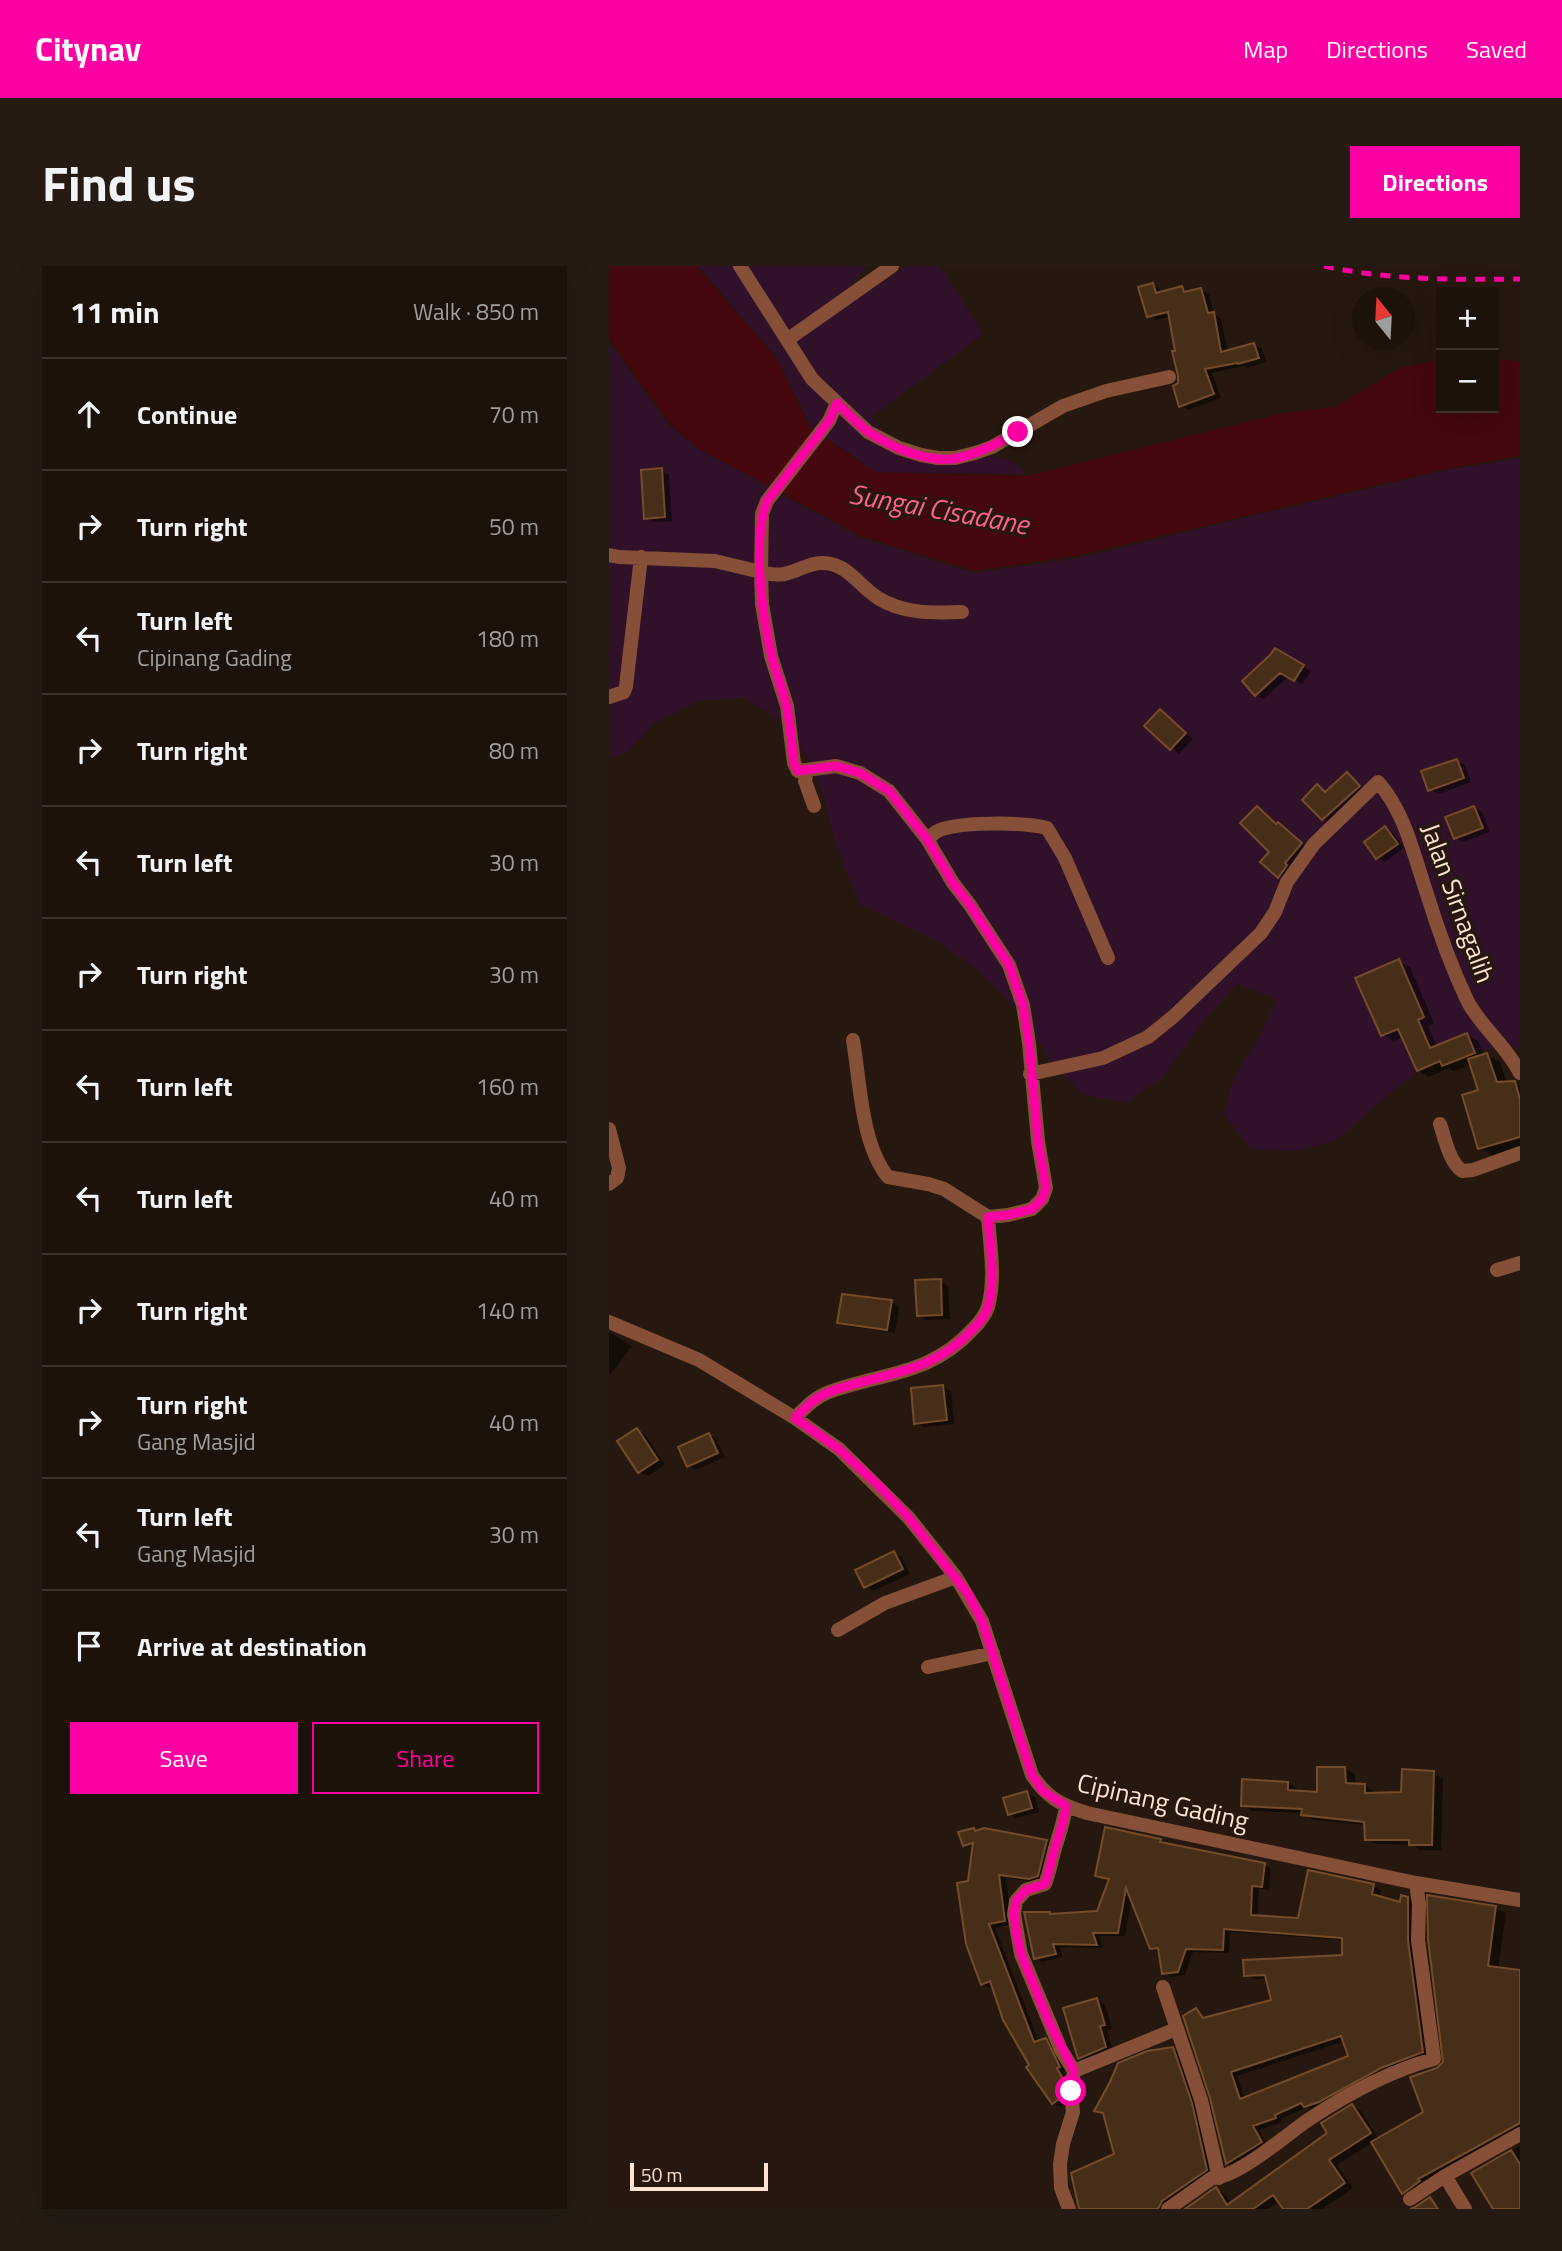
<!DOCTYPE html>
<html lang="en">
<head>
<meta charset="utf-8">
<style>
	:root { --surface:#1c120a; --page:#251b13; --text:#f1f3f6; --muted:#a09e9c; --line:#3a322b; --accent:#fd00a3 }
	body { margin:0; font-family:"Titillium Web",sans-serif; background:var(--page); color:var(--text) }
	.controls { position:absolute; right:21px; top:21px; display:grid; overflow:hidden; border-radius:0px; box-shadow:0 7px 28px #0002 }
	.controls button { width:63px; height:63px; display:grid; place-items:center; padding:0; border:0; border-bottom:2px solid var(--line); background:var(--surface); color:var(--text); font:35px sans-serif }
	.compass { position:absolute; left:743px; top:21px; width:63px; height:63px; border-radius:50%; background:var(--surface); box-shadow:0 7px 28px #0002; rotate:342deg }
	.scale { position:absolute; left:21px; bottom:18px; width:138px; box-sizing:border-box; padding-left:7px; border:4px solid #ffe3d2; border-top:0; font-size:19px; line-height:24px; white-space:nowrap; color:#ffe3d2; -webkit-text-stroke:5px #26180e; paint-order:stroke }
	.stop { position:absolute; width:21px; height:21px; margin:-16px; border:5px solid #fd00a3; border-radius:50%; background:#fff }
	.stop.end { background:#fd00a3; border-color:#fff; box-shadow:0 2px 7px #0008 }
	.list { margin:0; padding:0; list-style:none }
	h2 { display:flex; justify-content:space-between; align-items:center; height:91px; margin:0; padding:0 28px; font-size:30px }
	h2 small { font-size:23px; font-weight:400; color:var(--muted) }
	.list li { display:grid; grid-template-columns:46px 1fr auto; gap:21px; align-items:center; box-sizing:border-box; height:112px; padding:0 28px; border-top:2px solid var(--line) }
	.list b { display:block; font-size:26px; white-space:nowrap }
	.list p { margin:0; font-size:23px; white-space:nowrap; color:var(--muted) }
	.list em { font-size:23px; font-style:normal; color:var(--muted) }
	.actions { display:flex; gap:14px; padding:21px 28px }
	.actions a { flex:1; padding:16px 0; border:2px solid var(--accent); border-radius:0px; text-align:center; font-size:24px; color:var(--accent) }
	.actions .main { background:var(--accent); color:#fff }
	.icon { flex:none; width:38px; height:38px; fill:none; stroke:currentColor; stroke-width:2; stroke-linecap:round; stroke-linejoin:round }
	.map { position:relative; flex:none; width:911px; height:1943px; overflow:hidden; border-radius:0px }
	header { display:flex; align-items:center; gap:42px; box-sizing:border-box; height:98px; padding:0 35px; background:var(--accent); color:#fff }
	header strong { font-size:33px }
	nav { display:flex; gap:38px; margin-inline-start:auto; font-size:24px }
	.intro { display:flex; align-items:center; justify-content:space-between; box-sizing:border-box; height:168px; padding:0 42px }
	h1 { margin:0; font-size:49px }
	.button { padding:18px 32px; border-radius:0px; background:var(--accent); color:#fff; font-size:24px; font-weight:700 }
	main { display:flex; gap:42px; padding:0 42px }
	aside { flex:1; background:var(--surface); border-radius:0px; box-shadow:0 7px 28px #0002 }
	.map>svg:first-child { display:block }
	.green { fill:#301129 }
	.water { fill:#44080e }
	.shadow { fill:#0007; fill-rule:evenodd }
	.building { fill:#472e19; stroke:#744c2a; stroke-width:2; fill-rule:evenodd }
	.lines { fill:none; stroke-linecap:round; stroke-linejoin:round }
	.minor { stroke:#864f37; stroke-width:14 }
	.rail { stroke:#fd00a3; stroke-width:5; stroke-dasharray:10 9; stroke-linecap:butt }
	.route { stroke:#fd00a3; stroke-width:9 }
	.labels { text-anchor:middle; stroke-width:6; stroke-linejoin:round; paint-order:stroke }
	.street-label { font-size:26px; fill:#ffe3d2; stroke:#26180e }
	.water-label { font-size:28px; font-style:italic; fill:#ff608d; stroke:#26180e }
</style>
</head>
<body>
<header>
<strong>Citynav</strong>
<nav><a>Map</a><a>Directions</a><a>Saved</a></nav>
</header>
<div class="intro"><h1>Find us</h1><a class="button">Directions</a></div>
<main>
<aside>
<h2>11 min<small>Walk · 850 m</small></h2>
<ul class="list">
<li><svg class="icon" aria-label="ahead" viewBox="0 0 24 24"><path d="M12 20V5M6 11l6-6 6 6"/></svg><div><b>Continue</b></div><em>70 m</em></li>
<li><svg class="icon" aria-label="right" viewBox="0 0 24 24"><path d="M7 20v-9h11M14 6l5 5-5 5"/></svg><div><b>Turn right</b></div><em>50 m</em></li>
<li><svg class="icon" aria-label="left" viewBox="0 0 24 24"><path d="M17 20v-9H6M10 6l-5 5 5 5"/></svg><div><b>Turn left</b><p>Cipinang Gading</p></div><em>180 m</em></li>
<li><svg class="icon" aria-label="right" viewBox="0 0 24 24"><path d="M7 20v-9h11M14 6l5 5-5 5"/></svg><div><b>Turn right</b></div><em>80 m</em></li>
<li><svg class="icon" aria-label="left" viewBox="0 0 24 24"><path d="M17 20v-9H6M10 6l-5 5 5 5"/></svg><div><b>Turn left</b></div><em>30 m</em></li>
<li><svg class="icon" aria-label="right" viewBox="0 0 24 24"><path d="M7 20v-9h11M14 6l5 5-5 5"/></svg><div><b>Turn right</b></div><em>30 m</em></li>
<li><svg class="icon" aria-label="left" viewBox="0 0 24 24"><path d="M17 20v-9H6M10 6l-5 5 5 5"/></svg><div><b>Turn left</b></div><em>160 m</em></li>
<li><svg class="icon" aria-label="left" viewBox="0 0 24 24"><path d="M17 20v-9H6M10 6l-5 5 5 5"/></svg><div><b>Turn left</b></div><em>40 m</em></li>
<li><svg class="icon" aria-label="right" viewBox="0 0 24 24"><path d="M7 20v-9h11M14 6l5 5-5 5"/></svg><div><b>Turn right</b></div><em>140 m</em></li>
<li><svg class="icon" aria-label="right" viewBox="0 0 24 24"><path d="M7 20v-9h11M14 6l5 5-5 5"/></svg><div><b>Turn right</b><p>Gang Masjid</p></div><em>40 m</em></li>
<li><svg class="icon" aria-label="left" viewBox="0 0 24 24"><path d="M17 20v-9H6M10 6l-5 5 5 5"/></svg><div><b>Turn left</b><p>Gang Masjid</p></div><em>30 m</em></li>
<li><svg class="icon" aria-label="arrive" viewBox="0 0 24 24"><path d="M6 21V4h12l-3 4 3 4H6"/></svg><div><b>Arrive at destination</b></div></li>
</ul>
<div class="actions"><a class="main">Save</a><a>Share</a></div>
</aside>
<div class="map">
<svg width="911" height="1943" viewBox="0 0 911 1943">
	<rect width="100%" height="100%" fill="#26180e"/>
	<path class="green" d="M89,0H257L241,20L230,45L298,0H331L375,68L262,151L290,184L362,192L393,191L413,202L415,208L267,206L202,161L169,93Z
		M0,76L60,159L88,182L251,271L365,307L468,292L836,204L911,192V781L866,784L824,795L796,815L726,875L685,885L641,883L614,847L626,809L650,771L667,733L628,718L600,749L552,813L517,837L474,829L444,798L422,763L393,728L363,700L327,675L250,638L226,577L216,534L198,490L170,454L135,432L89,435L47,456L20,485L0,493Z"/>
	<path class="water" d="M0,0H87L168,93L201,162L267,206L418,210L673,147L726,141L791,102L832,93V142H885V93L911,95V190L837,203L467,290L365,305L252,270L89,182L61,158L0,73Z"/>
	<path class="shadow" d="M544,19L551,24L553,27L573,22L580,26L592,24L600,28L605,48L612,53L619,86L645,79L653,83L657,96L638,102L635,100L603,107L612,132L580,144L572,140L568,86L562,51L547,54L540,49Z
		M52,204L60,209L63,255L45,256L37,252Z
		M666,384L702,405L693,418L680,410L655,433L647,429Z
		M552,445L584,473L570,488L538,460Z
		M848,495L856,499L862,516L829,528L821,524Z
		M739,508L758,525L722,557L714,553L709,520L718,527Z
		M648,542L699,581L677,614L653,596L663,586Z
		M865,542L873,546L881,566L854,576L846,572Z
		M777,563L784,567L795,582L776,596L769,592Z
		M789,695L801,701L825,757L819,760L828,781L858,769L869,775L875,790L878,789L891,796L898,817H905L911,820V881L883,889L871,882V825L863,798L845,805L840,802L820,811L809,804L795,771L785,775L774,769Z
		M331,1015L339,1020L341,1053L317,1054L309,1049Z
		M282,1036L290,1041L286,1067L238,1060L230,1056Z
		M0,1066L23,1080L1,1109H0Z
		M334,1121L342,1125L345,1158L315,1161L307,1156Z
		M28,1164L36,1168L56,1199L39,1210L31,1206Z
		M100,1169L107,1173L116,1191L87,1204L79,1200Z
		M285,1287L293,1291L301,1308L264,1325L257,1321Z
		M736,1502L746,1508V1519L756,1520L765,1525V1529L794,1528L824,1507L834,1513L832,1584H811L803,1579L767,1578L758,1573L757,1559L704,1554L694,1547L643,1545L633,1539L679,1517L689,1523L688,1527L710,1528Z
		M418,1527L426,1531L430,1546L408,1552L400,1548Z
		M365,1564L438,1576L445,1580L436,1614L428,1616L397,1612L403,1658L386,1662L430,1776L436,1774L444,1778L457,1805L454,1806L461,1818L460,1835L451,1841L444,1837L422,1800L385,1720L380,1722L373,1718L361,1616L365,1582L355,1579Z
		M551,1574L558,1578L655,1599L662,1603L660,1624L650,1623L648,1652L691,1654L764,1620L772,1624L770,1632L792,1639L799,1632L806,1636L821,1790L703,1844L698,1841L672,1853L673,1856L650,1864L659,1880L625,1901L618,1897L587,1744L598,1753L665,1735L658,1712L644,1713L637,1709L735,1691V1674L621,1666L620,1687L584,1686L576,1709L562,1711L555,1707L550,1686L542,1681L523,1631L516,1670H490L494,1682L451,1681L453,1691L433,1696L426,1692L440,1647L444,1649L490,1647L502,1614L488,1609ZM736,1775L742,1791L636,1833L628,1810Z
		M887,1642L897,1647L889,1703L911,1705V1869L804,1933L794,1927L764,1876L728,1899L744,1922L713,1943H676L671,1935L659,1943H579L607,1923L616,1928L622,1938L720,1867L743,1840L752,1845L770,1874L816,1847Z
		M488,1734L496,1739L503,1763L498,1764L504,1786L478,1796L470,1792Z
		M564,1783L573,1788L606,1909L560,1943H472L507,1889L495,1849L487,1844Z
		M911,1880V1943H885L864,1907Z"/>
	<path class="building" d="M544,17L547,27L573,20L575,26L592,22L599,47L605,46L612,86L645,77L650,92L629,98L628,97L596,103L605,128L570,141L564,120L569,117V110L563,85H566L559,46L538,51L529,21Z
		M53,202L56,251L35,253L32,204Z
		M666,382L695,399L685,415L671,407L646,430L633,415L661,389Z
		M551,443L577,467L561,484L535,460Z
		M848,493L855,512L819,525L812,505Z
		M738,506L751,520L713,554L693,534L708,518L716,526Z
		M648,540L667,558L669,556L693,577L676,597L678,599L669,612L651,596L660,586L631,557Z
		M865,540L874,562L845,573L836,551Z
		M776,560L789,578L767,593L755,576Z
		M790,693L815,751L809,754L821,782L858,767L866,787L833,800L831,795L808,805L789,763L772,770L746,712Z
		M878,787L888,816L906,815L911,833V871L869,883L853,829L869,824L859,793Z
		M332,1013L333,1049L308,1050L306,1014Z
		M233,1028L283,1034L278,1064L228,1057Z
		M334,1119L338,1154L305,1158L302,1122Z
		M28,1162L49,1194L29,1207L8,1175Z
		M100,1167L109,1187L78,1201L69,1181Z
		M285,1285L294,1303L255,1322L246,1304Z
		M708,1501H736L737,1517L756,1518V1527L792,1526L793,1503L825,1505L823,1579H800V1574H756L755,1556L692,1549L693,1543L632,1540L633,1513L679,1516V1524L708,1526Z
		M418,1525L423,1542L399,1549L394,1532Z
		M496,1561L552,1573L551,1576L656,1597L653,1621L643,1620L642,1649L689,1652L699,1604L765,1618L763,1628L791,1636L792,1629L799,1631V1675L814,1786L772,1802L710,1836L695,1841L692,1837L666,1849L667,1852L644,1860L653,1876L617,1898L601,1832L574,1750L587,1742L594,1752L662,1734L656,1709L635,1710L634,1694L733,1689V1672L615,1663L614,1684L577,1683L569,1706L553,1708L549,1682L541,1683L517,1622L509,1667H484L488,1679L444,1678L447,1688L425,1693L415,1646H441V1648L488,1645L500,1613L486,1610ZM732,1770L739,1790L631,1833L622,1806Z
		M365,1562L366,1565L375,1562L438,1574L429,1610L420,1613L390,1609L396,1655L380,1658L425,1776L437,1772L451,1801L448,1802L454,1813L453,1831L443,1838L417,1801L420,1799L394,1754L381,1715L372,1719L357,1678L348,1617L359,1615L364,1577L354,1580L349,1566Z
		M818,1629L887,1640L879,1700L911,1704V1857L809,1913L811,1915L793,1928L762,1876L814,1846L801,1811L828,1802L834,1796L819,1673Z
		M488,1732L496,1759L491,1760L497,1781L469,1793L454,1742Z
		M564,1781L583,1837L598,1904L553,1935L549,1943H470L462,1907L505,1888L494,1847L485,1845L501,1816L509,1797L538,1785Z
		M743,1838L762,1867L720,1894L736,1917L698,1943H674L664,1929L644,1943H576L607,1921L618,1939L718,1867L712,1857Z
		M902,1884L911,1898V1943H884L862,1907Z
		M821,1931L829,1943H801L806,1941Z"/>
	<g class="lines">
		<path class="minor" d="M131,0L203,113L259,166L290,182L312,189L329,192H346L366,187L383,181L454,140L497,125L560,111
			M178,74L283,0
			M228,137L220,155L158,235L153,248L152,306C161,308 170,310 179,307C191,304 202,296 215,297C239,298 250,320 269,332C294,348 324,347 353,346
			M0,289L10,291L106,295L152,306L153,338L162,390L178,440L185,497L189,505
			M0,431L15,426L17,420L32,291
			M190,505L198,504L196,515L205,540
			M318,573C321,571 324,568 327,566C345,555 417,556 438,562L456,592L499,692
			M244,774C251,815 252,878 279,911L319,918L335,923L379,951
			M421,808L494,792L539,771L565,750L652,667L666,646L678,616L705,578L769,516C796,546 805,590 818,628C829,664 842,700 858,734C870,759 897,779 911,807
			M831,858C836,873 840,895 853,905L864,904L911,887
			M0,863L10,902L8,912L0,918
			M888,1004L911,997
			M0,1056L90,1094L186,1152L230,1183L300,1252L347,1311L373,1355L423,1509C438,1532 452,1539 478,1547L807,1617L911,1634
			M186,1152C196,1142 206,1131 220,1126C274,1106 321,1110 364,1063C370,1057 376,1050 379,1041C387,1012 381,980 379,951L399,949L423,943L433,933L437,922L429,875L420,777L414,739L400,699L361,639L344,617L318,573L280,525L251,507L227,500L189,505
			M229,1364L276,1337L347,1311
			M319,1401L384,1387
			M457,1540C455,1555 451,1566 447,1579C443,1592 441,1605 436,1618L417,1624L407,1635L405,1648L412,1688L452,1784L465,1805L462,1825L464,1846L454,1878L451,1898L452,1922L460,1943
			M554,1721L592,1834L610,1912
			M465,1805L567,1763
			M836,1910L856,1943
			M801,1933L836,1910L911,1868
			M559,1943L603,1912C628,1912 677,1869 699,1854C738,1828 780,1805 825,1793L809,1674L810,1638L807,1617"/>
		<path class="rail" d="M715,0C779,14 845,14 911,13"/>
	</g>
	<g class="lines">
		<path class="route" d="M409,166C390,177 371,187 349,192C321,198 284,182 261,167C249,159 239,147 228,137L220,155L158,235C143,273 153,351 163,391C167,407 173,422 177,438C182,457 182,478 185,497L189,505L227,500L251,507L280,525L318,573L344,617L361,639L400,699L414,739L420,777L429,875L437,922L433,933L423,943L399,949L379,951C381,980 387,1013 379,1041C376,1050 370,1057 364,1063C321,1110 273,1106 220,1126C206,1131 196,1142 186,1152L230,1183L271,1221L300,1252L359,1328L373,1355L423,1509L434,1525L457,1540C455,1555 451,1566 447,1579C442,1592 441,1605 436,1618L417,1624L407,1635L405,1648L408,1670L412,1688L440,1756L465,1805L462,1825"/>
	</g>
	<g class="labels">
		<g class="street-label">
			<text transform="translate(849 637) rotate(70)" y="9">Jalan Sirnagalih</text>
			<text transform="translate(554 1536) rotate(13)" y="9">Cipinang Gading</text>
		</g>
		<g class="water-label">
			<text transform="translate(330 243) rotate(10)" y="10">Sungai Cisadane</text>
		</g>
	</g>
</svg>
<div class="controls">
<button>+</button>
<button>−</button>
</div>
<svg class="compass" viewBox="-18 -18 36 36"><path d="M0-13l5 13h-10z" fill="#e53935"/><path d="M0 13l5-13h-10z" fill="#a09e9c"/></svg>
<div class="scale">50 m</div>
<div class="stop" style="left:462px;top:1825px"></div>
<div class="stop end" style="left:409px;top:166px"></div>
</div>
</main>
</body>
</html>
